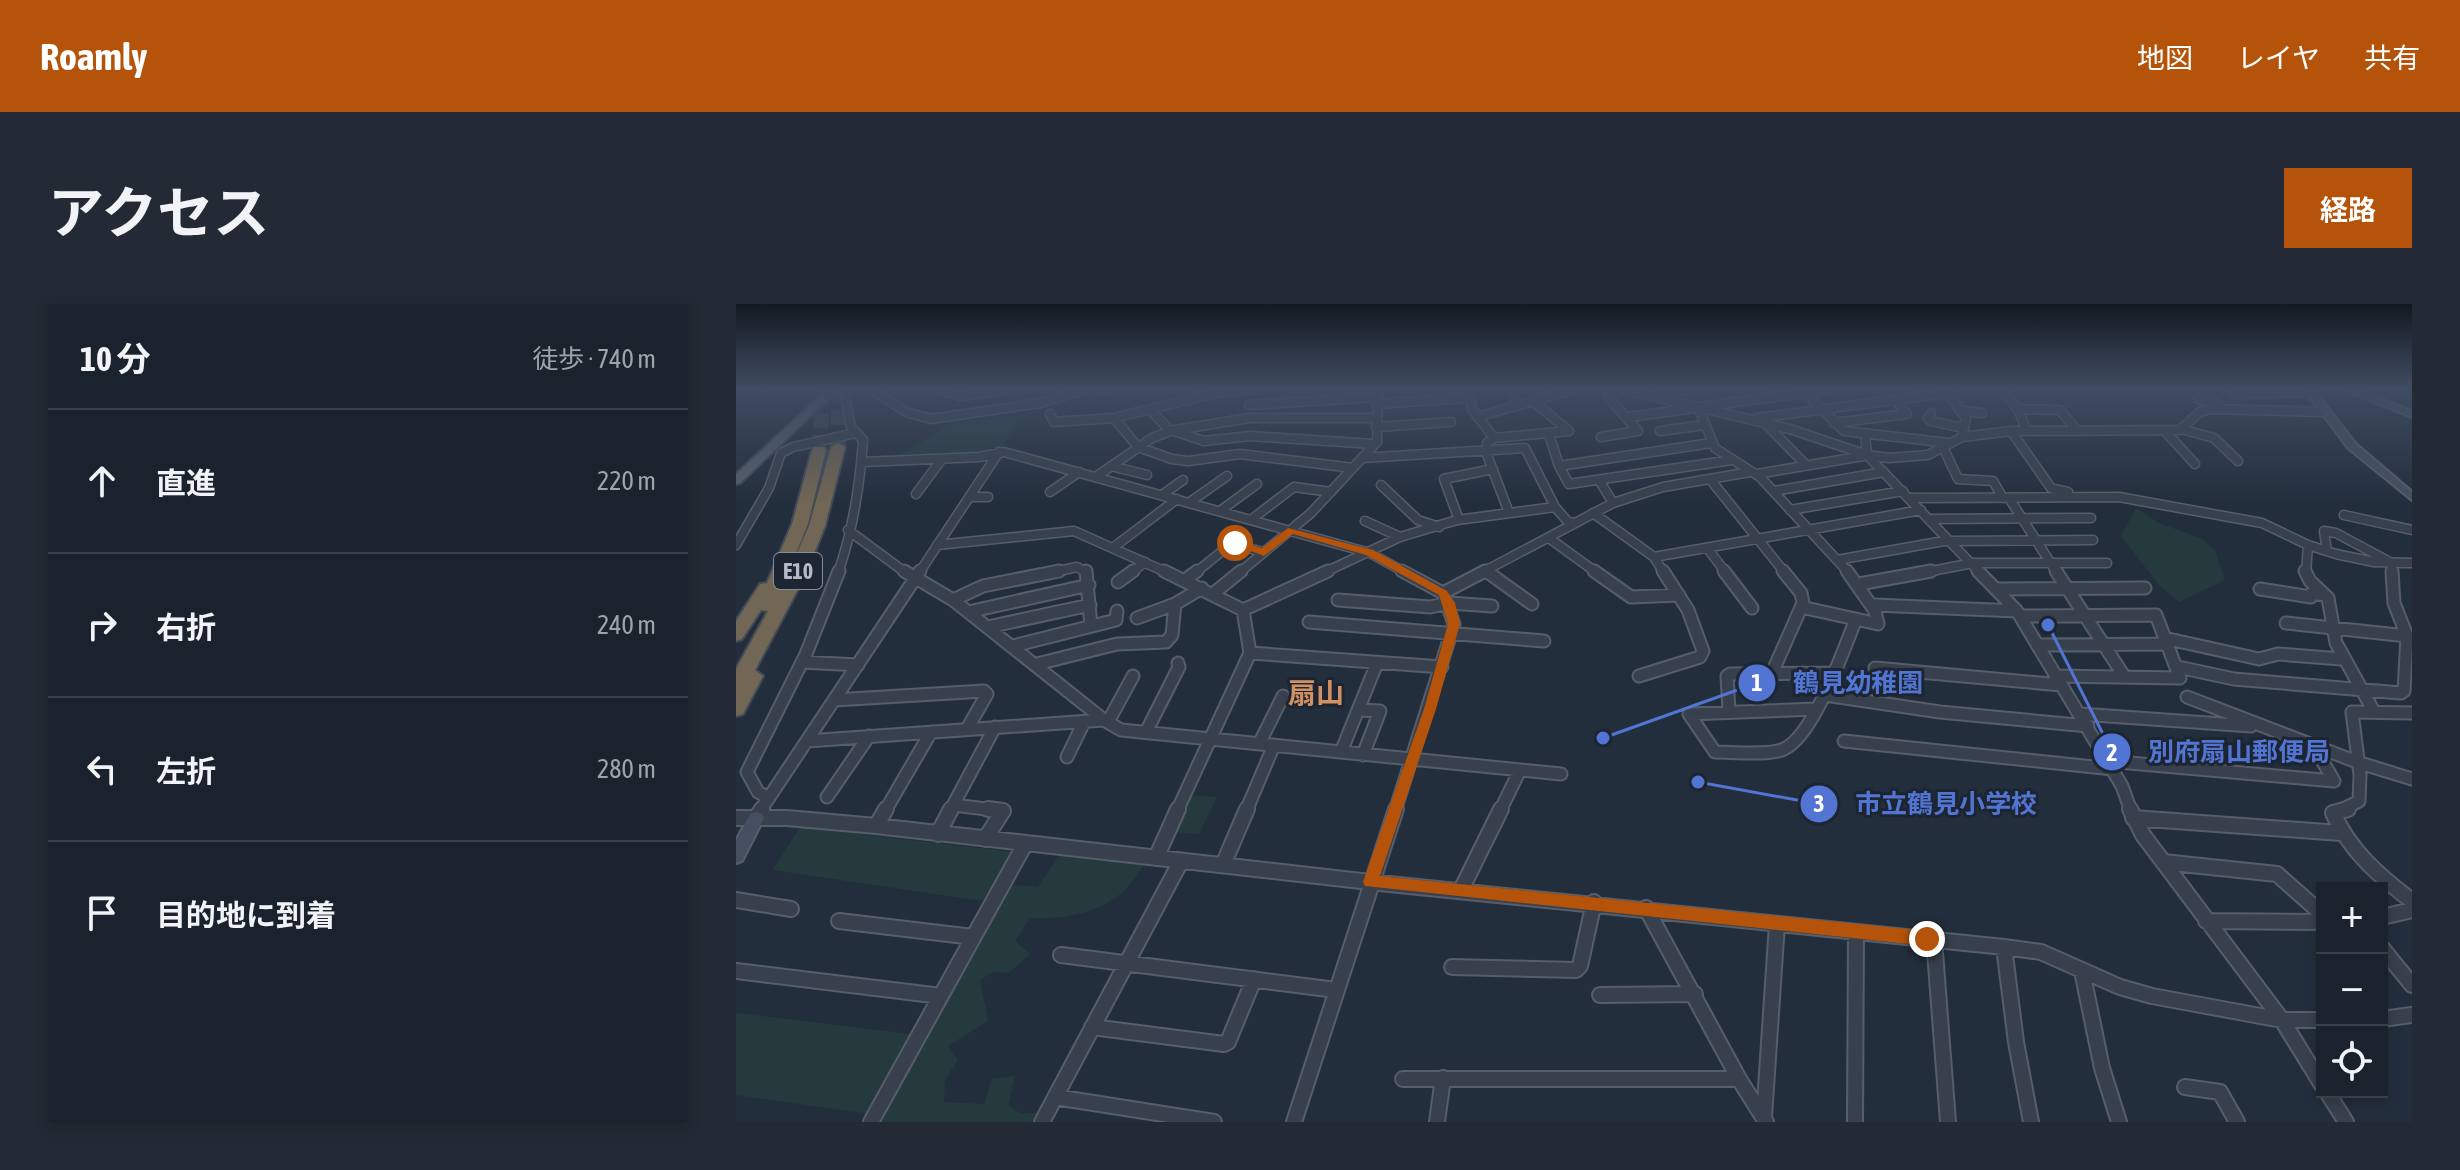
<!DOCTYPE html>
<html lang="ja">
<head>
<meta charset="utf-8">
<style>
	:root { --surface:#1a222d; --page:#232a35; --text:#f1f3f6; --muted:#9fa4aa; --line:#383f49; --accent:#b45309 }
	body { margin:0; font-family:"Asap Condensed","Noto Sans JP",sans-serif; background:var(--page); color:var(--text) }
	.controls { position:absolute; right:24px; bottom:24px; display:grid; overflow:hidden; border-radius:0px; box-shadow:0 4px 12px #0003 }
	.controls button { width:72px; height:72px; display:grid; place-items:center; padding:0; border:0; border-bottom:2px solid var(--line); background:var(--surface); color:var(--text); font:40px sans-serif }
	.stop { position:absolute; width:24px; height:24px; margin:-18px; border:6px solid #b45309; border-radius:50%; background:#fff }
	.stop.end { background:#b45309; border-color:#fff; box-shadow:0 2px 8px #0008 }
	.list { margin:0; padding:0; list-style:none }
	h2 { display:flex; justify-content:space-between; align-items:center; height:104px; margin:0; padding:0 32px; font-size:34px }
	h2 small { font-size:26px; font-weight:400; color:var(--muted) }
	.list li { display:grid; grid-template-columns:52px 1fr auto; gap:24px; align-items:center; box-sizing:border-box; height:144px; padding:0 32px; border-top:2px solid var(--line) }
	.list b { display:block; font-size:30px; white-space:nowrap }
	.list em { font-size:26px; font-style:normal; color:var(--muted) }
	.icon { flex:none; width:44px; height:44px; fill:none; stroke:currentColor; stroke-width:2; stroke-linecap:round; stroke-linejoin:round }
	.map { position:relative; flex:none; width:1676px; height:818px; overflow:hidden; border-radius:0px }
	header { display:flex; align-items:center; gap:48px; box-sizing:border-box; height:112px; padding:0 40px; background:var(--accent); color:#fff }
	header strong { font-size:38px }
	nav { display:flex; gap:44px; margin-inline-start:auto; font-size:28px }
	.intro { display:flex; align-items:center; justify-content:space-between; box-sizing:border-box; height:192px; padding:0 48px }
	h1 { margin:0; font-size:56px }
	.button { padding:20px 36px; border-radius:0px; background:var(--accent); color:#fff; font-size:28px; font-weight:700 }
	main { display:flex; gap:48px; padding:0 48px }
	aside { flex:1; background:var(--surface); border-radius:0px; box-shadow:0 4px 12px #0003 }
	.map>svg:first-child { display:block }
	.green { fill:#253a3d }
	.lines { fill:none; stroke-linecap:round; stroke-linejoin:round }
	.highway-tunnel { stroke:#394351; stroke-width:15; stroke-dasharray:15 7; stroke-linecap:butt }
	.street-far2-casing { stroke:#555e6a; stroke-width:11 }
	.street-far1-casing { stroke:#555e6a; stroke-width:15 }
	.street-casing { stroke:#555e6a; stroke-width:18 }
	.secondary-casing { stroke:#555e6a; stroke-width:4 }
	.primary-casing { stroke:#404955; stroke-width:4 }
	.highway-casing { stroke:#424b57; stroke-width:4 }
	.street-far2 { stroke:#37404c; stroke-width:8 }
	.street-far1 { stroke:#37404c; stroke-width:11 }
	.street { stroke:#37404c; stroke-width:14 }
	.secondary { fill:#454f5f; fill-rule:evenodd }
	.primary { fill:#555f6c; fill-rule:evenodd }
	.highway { fill:#726654; fill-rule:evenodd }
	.route { fill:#b45309 }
	.labels { text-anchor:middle; stroke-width:6; stroke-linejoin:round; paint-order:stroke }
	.shield { fill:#1c2531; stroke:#868e9a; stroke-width:2 }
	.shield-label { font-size:22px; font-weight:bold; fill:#b3bbc7 }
	.quarter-label { font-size:28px; font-weight:bold; fill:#d29163; stroke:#1c2531 }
	.leader { fill:none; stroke:#5274d2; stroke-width:3 }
	.callout-dot { fill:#5274d2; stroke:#1c2531; stroke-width:3 }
	.mark-label { font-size:24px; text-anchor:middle; font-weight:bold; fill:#fff }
	.callout-label { font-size:26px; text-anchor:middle; font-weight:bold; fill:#5274d2; stroke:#1c2531; stroke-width:6; stroke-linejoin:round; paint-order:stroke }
</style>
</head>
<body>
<header>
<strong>Roamly</strong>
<nav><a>地図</a><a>レイヤ</a><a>共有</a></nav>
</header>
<div class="intro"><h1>アクセス</h1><a class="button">経路</a></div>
<main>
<aside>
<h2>10 分<small>徒歩 · 740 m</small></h2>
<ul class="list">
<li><svg class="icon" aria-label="ahead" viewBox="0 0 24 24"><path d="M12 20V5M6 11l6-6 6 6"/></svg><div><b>直進</b></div><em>220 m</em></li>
<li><svg class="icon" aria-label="right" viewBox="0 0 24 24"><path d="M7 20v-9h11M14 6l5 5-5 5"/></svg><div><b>右折</b></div><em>240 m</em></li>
<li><svg class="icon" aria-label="left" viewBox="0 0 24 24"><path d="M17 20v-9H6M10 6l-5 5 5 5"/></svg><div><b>左折</b></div><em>280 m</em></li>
<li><svg class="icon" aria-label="arrive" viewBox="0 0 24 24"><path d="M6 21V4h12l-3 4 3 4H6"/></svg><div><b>目的地に到着</b></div></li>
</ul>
</aside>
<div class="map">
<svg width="1676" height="818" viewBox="0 0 1676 818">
	<rect width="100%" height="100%" fill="#232e3c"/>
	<path class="green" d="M284,114L266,142L232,150H166L218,117Z
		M1400,204L1423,219L1467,235L1479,247L1489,276L1443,298L1423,281L1385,232Z
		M453,491L481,493L463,530L434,528Z
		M64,523L277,548L246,597L37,566Z
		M324,550L410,558C405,564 401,573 395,579C373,608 328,616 294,614L279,637L294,650L273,669L257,668L244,676L252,717L212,742L222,756L209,776L208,798L249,800L255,775L279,772L272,801L284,809H300L295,818H144L271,585L278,581L302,583Z
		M0,709L175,730L132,810L0,791Z"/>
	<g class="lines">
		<path class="highway-tunnel" d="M102,143L103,85
			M83,146L87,85"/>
		<defs>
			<path id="street-far2" d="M135,85L170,108L195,115L304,99L351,85
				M201,85L224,92L275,85
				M363,85H377
				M732,85L736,105L758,134
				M776,85L780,102
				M885,85L962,103L979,144L1024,173L1113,269
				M1066,85L1108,127L1213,139
				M1210,85L1230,115L1226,133
				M1466,85L1468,90L1462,95L1484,101
				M1266,86L1282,105L1290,125
				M923,90L959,85
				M1499,90L1574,88
				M640,100L732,94
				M513,101L640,93
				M962,103L1054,125L1131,151L1153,154L1192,151L1226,133L1275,127L1444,126L1464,108L1475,105L1588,108
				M414,105L434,127
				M1282,105L1324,106L1341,127
				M1223,106L1246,109
				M1195,109L1192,114L1195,117L1227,124
				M314,110L318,118L378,114L479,89L516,85
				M741,113L838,85
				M893,113L1096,85
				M378,114L402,143L436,155L452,157L504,150L617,164
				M1021,114L1211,89
				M1029,119L1070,161
				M1098,119L1171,110L1159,96
				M640,123L715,118
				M1445,125L1478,134L1502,157
				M1428,126L1459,160
				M438,127L468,137L514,132L638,140
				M924,127L968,121
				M1275,127L1315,184L1332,188
				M813,130L823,162L833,180L996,156
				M1129,130L1131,151L1244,269
				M865,133L902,127L873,94V85
				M1207,143L1222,175L1257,177L1267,194
				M626,154L789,144L819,203L832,218L839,219
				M127,158L243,153L268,148L634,249L670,269
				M375,162L411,171
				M823,162L975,139
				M1021,170L1127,152
				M361,172L416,134L434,127L513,114H639
				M974,175L1049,269
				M863,176L877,199
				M645,181L682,216L703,223
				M1038,187L1148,168
				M314,188L343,168
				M180,190L206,155
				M426,191L447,176
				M233,193H252
				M1173,194L1383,193L1526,219L1572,241L1600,250L1638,258L1676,259
				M1273,194L1321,269
				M454,198L491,172
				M1054,206L1167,187
				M484,207L521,180
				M773,209L750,148L751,139L758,134L833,127L797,97
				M857,209L918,253L928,269
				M1608,211L1676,226
				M516,215L558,183L595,188
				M1195,215L1355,214
				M723,216L708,175L757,165
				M629,217L664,233
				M112,226L170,269
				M813,234L861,269
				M0,241L33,184L45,149L57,143L120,129
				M201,241L338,227L432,269
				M378,243L441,195
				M972,245L990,269
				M1591,247L1588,227L1600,229L1652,257
				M918,253L1185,206
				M1101,256L1208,237L1357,236
				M1656,259V269
				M749,266L753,269
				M102,269C117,226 124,181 127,136L115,123L108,85
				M183,269L263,148
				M313,269L341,263L351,269
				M395,269L409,258
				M459,269L495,240L528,248
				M503,269L575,209L641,138L642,85
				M587,269L664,233L721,216L819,203
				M745,269L877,199L927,183L1014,168
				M1185,269L1237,259H1371
				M1570,269L1572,241"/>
			<path id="street-far1" d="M168,267L217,296L368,416L385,426L825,470
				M350,267L355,322
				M428,267L507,306
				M750,267L796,300
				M858,267L895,293L943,291
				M988,267L1016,304
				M1242,267L1281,307L1386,482L1395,507
				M1320,267L1388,372
				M1569,267L1574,277L1592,294L1600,339L1637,406
				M448,277L461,267
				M382,278L397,267
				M1123,280L1195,267
				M1262,285L1409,284
				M1524,285L1575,293L1576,289L1588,291
				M478,289L505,267
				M707,289L749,267
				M217,296L247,282L323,267
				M602,296L694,303L713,299L756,302
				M1138,301L1281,307
				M1065,303L1142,320L1139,307L1111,267
				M507,306L592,267
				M232,308L353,281
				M1284,312L1420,311L1444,374L1319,372
				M401,314L439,300L466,284
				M573,318L808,337
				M1550,319L1671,332
				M252,323L354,301
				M1428,334L1523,355L1542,350L1605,355
				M1302,341L1431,340
				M277,342L380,316L381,307
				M514,349L706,363
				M66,358L122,361
				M301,360L381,340L430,338L436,331L439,300
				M1442,363L1498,375L1665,389L1668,387L1671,332L1658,299L1656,267
				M1139,364L1325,381
				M1036,369L1067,299L1065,289L1047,267
				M903,372L964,353L967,347L952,306L927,267
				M1089,391L1204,408L1352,422
				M1451,393L1621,458L1676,475
				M98,396L248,387L251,390L231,425
				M1080,405L953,410L979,448C996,448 1034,452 1048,445C1078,431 1107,347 1120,315
				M623,406L644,407L627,451
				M993,407L991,372L994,370L1097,369
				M1344,410L1515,422
				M372,418L397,372
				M410,428L443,363L442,359
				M71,437L368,416
				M1108,437L1377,465
				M523,440L547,392
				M605,448L641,359
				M331,453L348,418
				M1371,457L1598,477L1577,441
				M91,493L133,432
				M33,494L22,488L11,468L70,350L103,267
				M217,501L267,507
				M24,507L184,267
				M149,507L195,428
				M214,507L259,423
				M441,507L514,349L507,306
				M510,507L538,441
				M659,507L718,320L707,289L666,267
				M764,507L784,466
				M1604,507L1623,497L1624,471L1616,408L1676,409"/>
			<path id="street" d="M1394,505L1407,531L1546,716L1586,781
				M1612,505L1597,509C1614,547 1643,572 1676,597
				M0,514H51L140,522L634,578L1268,643L1305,648L1384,683L1416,692L1546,716H1586
				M20,514L26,505
				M1397,514L1605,529
				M140,522L150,505
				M202,530L215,505
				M249,535L267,507L252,505
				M420,554L442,505
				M1427,558L1541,570L1586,610
				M487,561L511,505
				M725,586L765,505
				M0,596L55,605
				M910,604L1003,775L1030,818
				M1646,613L1676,606
				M103,617L237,633
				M1470,617L1586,618
				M1198,635L1212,818
				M1268,643L1280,738L1295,818
				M1646,644L1676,681
				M325,651L600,686
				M716,663L840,666L844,662L858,598
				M0,667L205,692
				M1346,667L1366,764L1383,818
				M864,691L959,690
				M1646,715L1676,711
				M356,723L488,740L492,738L518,675
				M667,775H1003
				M1449,783L1484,788L1501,818
				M1591,788L1610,818
				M319,793L478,818
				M1028,813L1041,620
				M135,818L289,540
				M306,818L445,557
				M558,818L660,505
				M701,818L707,774
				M1119,818L1120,629"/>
			<path id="secondary" d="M1568,85H1577L1620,140L1676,188V196L1612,144Z
				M1605,85H1618L1676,107V113Z
				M20,508L26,510L28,514L6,557L0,559V537L14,510Z"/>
			<path id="primary" d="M92,85H103L4,179L0,180V170Z"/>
			<path id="highway" d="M102,139L109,143L89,222L69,272L19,366L27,372L7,410L0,412V365L32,307L25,306L6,335L0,337V317L24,280L31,279L56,220L76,146L78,143H88L90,146L72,220L49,276L73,222L95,143Z"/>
		</defs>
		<use href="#street-far2" class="street-far2-casing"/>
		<use href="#street-far1" class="street-far1-casing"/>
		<use href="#street" class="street-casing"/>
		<use href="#secondary" class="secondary-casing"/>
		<use href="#primary" class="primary-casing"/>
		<use href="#highway" class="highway-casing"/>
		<use href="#street-far2" class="street-far2"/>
		<use href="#street-far1" class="street-far1"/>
		<use href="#street" class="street"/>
		<use href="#secondary" class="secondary"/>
		<use href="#primary" class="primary"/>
		<use href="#highway" class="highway"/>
	</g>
	<linearGradient id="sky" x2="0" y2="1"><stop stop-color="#131921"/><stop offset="0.42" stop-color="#3f4c61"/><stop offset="1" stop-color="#3f4c61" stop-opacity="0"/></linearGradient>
	<rect width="1676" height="200" fill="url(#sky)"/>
	<path class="route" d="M552,224L637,246L711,287L719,299L724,320L700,405L644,572L1191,627L1199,635L1197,640L1191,642L629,582L627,578L688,405L712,320L703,291L630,251L557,230L528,252L494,239L499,236L526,244Z"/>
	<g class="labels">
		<rect class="shield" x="38" y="249" width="48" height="36" rx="6"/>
		<g class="shield-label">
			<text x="62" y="275">E10</text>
		</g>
		<g class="quarter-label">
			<text x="580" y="399">扇山</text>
		</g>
	</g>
	<path class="leader" d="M867 434L1021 379M1312 321L1376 448M962 478L1083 500"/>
	<g class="callout-dot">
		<circle cx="867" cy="434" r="8"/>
		<circle cx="1312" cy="321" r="8"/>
		<circle cx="962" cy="478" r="8"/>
		<circle cx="1021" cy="379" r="20"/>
		<circle cx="1376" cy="448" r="20"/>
		<circle cx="1083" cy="500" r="20"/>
	</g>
	<g class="mark-label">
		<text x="1021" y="387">1</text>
		<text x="1376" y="457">2</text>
		<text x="1083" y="508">3</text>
	</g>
	<g class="callout-label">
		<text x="1122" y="388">鶴見幼稚園</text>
		<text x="1503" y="457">別府扇山郵便局</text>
		<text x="1210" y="509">市立鶴見小学校</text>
	</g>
</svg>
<div class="controls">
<button>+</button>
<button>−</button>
<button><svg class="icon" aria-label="locate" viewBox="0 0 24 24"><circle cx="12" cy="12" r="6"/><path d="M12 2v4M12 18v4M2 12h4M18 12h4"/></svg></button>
</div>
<div class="stop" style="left:499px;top:239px"></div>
<div class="stop end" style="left:1191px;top:635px"></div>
</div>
</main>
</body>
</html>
